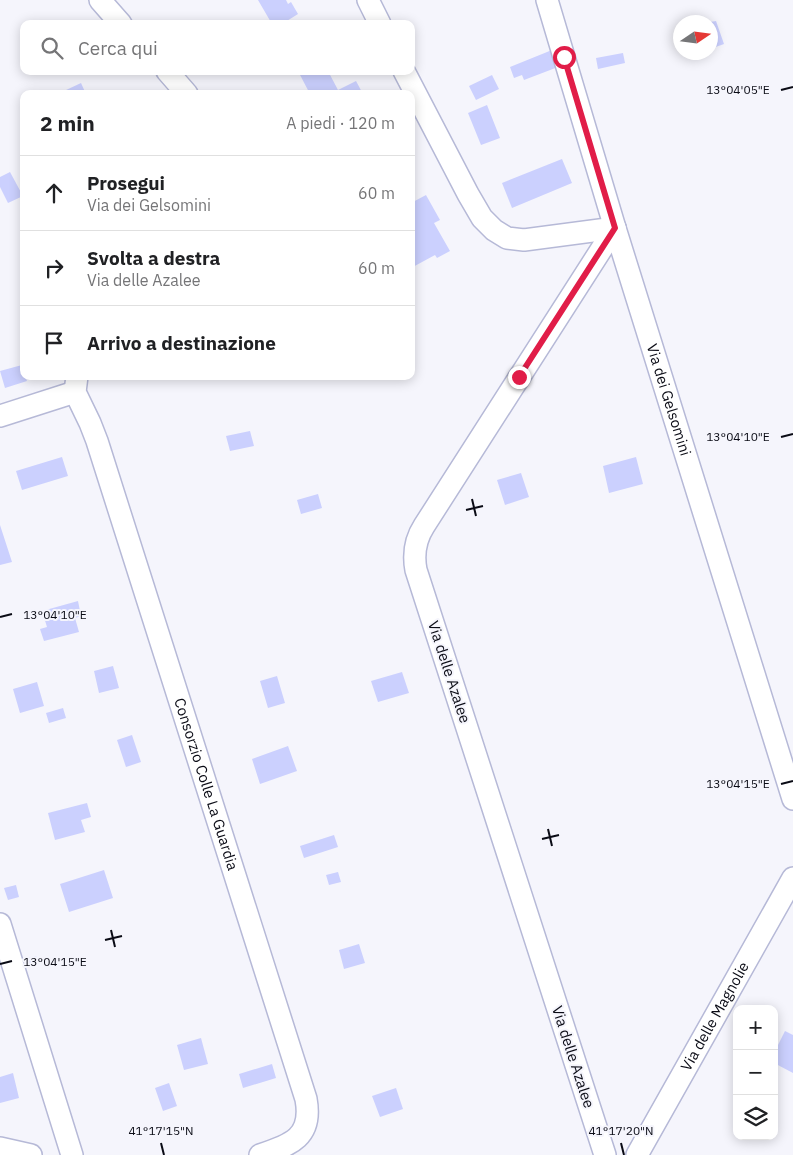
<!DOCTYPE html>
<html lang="it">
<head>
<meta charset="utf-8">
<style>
	:root { --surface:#fff; --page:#f6f6f6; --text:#202124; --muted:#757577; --line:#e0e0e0 }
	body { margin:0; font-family:"IBM Plex Sans",sans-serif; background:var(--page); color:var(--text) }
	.controls { position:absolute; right:15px; bottom:15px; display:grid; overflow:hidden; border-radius:10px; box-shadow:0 2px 12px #0003 }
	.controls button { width:45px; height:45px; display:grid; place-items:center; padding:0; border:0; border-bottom:1px solid var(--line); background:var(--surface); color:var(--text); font:25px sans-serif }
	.compass { position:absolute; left:673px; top:15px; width:45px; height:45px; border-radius:50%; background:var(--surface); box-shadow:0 2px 12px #0003; rotate:77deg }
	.stop { position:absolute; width:15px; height:15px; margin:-11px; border:4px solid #e11d48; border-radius:50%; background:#fff }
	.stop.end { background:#e11d48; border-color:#fff; box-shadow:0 1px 5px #0008 }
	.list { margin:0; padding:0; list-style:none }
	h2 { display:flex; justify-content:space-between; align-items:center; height:65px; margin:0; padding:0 20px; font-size:21px }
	h2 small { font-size:16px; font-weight:400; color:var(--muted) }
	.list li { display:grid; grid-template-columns:32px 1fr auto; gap:15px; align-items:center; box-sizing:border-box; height:75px; padding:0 20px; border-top:1px solid var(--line) }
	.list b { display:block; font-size:19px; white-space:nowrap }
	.list p { margin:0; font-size:16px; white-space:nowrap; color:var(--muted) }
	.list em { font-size:16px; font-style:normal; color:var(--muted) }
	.icon { flex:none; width:28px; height:28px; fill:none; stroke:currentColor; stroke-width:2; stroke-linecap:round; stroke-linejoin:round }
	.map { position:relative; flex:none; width:793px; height:1155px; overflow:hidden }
	.search { position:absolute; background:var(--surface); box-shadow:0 2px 12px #0003; left:20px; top:20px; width:395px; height:55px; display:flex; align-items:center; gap:12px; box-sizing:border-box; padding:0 18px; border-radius:10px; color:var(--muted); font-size:19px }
	.panel { position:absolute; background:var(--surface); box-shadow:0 2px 12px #0003; left:20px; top:90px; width:395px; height:290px; border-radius:10px }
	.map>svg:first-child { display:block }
	.building { fill:#cbd0fe }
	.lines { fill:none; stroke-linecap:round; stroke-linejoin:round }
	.minor-casing { stroke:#b6b9d7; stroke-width:24 }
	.minor { stroke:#fff; stroke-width:21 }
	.route { stroke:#e11d48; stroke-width:6 }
	.ticks { fill:none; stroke:#0a0b15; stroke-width:2 }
	.labels { text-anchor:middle; stroke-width:4; stroke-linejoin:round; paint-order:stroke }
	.street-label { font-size:15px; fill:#0a0b15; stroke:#f5f5fc }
	.ticks-label { font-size:12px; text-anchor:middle; fill:#0a0b15; stroke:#f5f5fc; stroke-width:4; stroke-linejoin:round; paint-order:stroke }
</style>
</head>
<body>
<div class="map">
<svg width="793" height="1155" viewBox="0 0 793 1155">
	<rect width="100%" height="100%" fill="#f5f5fc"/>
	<path class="building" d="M258,0H286L288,4L291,2L298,14L282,24H272Z
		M716,21L724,44L710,49V22Z
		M552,50L558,67L524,80L522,75L514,78L510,67Z
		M623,53L625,63L598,69L596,58Z
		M303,71H328L338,90L356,81L363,94H310L299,73Z
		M492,75L499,89L476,100L469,86Z
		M81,83L86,94H65L64,91Z
		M487,105L500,138L481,145L468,113Z
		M562,159L572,183L512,208L502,183Z
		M10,172L23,196L8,203L0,187V177Z
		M426,195L440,220L434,223L450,251L437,258L435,255L411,268V203Z
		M22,365L24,376H25L27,381L5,388L0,371Z
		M250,431L254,446L230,451L226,436Z
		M62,457L68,476L22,490L16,471Z
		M636,457L643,484L609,493L603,466Z
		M521,473L529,497L505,505L497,480Z
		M318,494L322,508L301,514L297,500Z
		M0,525L12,562L0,565Z
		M78,601L81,616L75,618L79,632L44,641L40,629L47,627L42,611Z
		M113,666L119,688L99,693L94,671Z
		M402,672L409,693L378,702L371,681Z
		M277,676L285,703L268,708L260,681Z
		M37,682L44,706L20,713L13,689Z
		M63,708L66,718L49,723L46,713Z
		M132,735L141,762L126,767L117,740Z
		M288,746L297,771L260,784L252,759Z
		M87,803L91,817L81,820L85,832L55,840L48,813Z
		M334,835L338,847L304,858L300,846Z
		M104,870L113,898L69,912L60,884Z
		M338,872L341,882L329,885L326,875Z
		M16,885L19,897L8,900L4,888Z
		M359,944L365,963L344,969L339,950Z
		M36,956L39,963L28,967L25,959Z
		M785,1031L793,1035V1073L774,1063V1053Z
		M201,1038L208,1064L184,1070L177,1045Z
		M272,1064L276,1078L243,1088L239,1074Z
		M13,1073L19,1098L0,1103V1077Z
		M169,1083L177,1106L163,1111L155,1088Z
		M396,1088L403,1109L380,1117L372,1096Z"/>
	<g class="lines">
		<defs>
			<g id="minor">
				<path d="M100,0L121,24"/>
				<path d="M368,0L380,24"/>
				<path id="s1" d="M547,0L615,228L793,799"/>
				<path d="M167,71L187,94"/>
				<path d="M404,71L468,194L482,218L494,230L507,238L524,240L615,228"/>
				<path id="s2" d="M77,376L75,392L90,423L97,441L306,1099C313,1137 291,1145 260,1155"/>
				<path d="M0,416L75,392"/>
				<path d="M0,924L72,1155"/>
				<path d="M0,1148L31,1155"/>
				<path d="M605,1155L416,570C413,554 415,540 424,526L615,228"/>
				<path id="s3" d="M637,1155L793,878"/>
			</g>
		</defs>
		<use href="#minor" class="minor-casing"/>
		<use href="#minor" class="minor"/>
	</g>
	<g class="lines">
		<path class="route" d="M519,377L615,228L564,57"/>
	</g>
	<path class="ticks" d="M781,90L793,87M781,437L793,434M472,499L476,516M466,510L483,506M0,617L12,614M781,784L793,781M548,829L552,846M542,839L559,835M111,930L115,947M105,940L122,936M0,964L12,961M161,1143L164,1155M621,1143L624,1155"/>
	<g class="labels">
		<g class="street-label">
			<text dy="5" stroke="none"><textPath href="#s1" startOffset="418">Via dei Gelsomini</textPath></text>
			<text transform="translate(449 672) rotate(72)" y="5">Via delle Azalee</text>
			<text dy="5" stroke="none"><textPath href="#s2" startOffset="430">Consorzio Colle La Guardia</textPath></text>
			<text dy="5" stroke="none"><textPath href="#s3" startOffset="159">Via delle Magnolie</textPath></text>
			<text transform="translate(573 1057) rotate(72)" y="5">Via delle Azalee</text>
		</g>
	</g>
	<g class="ticks-label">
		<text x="738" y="94">13°04'05"E</text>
		<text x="738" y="441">13°04'10"E</text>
		<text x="55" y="619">13°04'10"E</text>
		<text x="738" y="788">13°04'15"E</text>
		<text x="55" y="966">13°04'15"E</text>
		<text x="161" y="1135">41°17'15"N</text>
		<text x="621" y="1135">41°17'20"N</text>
	</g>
</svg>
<div class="controls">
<button>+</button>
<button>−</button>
<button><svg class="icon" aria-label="layers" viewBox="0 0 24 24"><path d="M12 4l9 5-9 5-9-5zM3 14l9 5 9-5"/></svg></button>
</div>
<svg class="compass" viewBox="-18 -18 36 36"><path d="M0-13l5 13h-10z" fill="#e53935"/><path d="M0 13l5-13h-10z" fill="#757577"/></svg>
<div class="stop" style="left:564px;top:57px"></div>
<div class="stop end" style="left:519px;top:377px"></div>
<div class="search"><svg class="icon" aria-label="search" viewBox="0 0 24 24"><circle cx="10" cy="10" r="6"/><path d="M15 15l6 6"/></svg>Cerca qui</div>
<section class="panel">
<h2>2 min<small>A piedi · 120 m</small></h2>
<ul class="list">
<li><svg class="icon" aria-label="ahead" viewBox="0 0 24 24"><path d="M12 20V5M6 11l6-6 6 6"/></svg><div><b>Prosegui</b><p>Via dei Gelsomini</p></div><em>60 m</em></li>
<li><svg class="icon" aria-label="right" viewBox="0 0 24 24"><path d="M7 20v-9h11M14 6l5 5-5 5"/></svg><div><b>Svolta a destra</b><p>Via delle Azalee</p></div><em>60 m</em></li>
<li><svg class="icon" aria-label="arrive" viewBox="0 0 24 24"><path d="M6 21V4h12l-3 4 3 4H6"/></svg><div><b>Arrivo a destinazione</b></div></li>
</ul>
</section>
</div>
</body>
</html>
